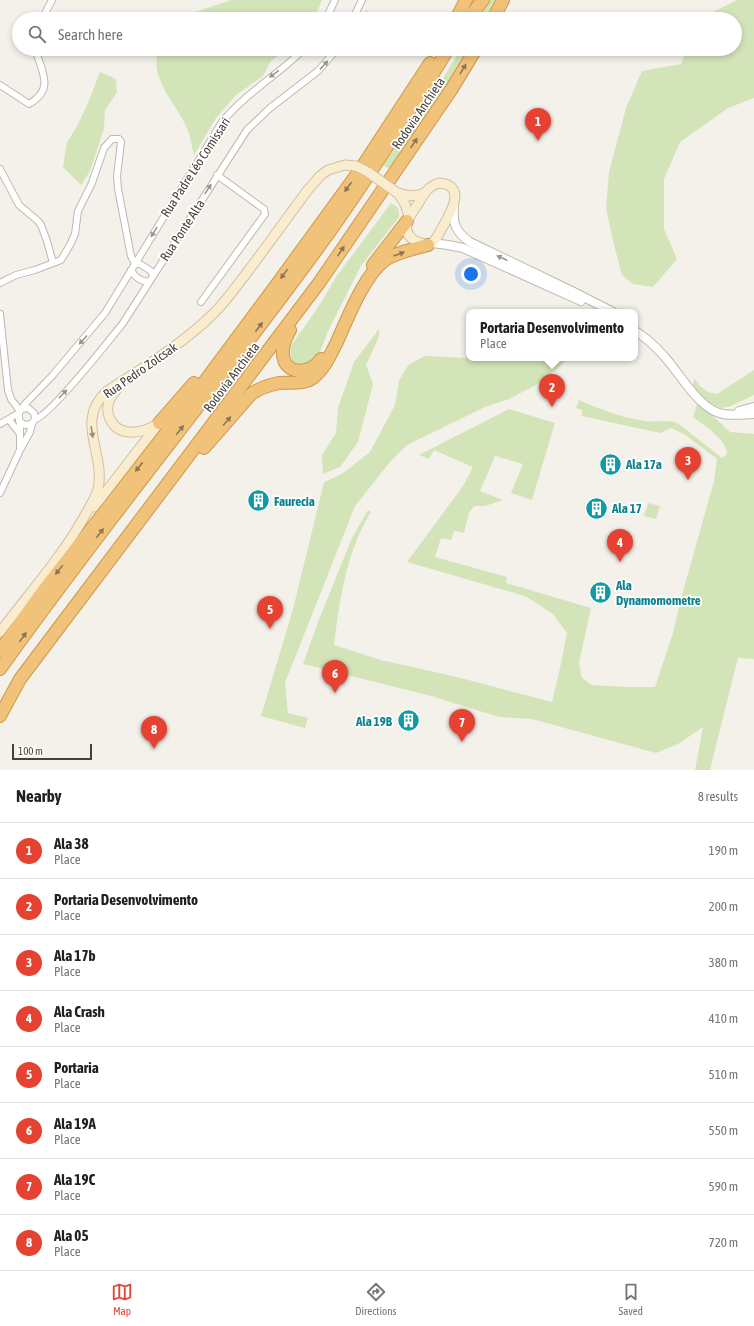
<!DOCTYPE html>
<html lang="en">
<head>
<meta charset="utf-8">
<style>
	:root { --surface:#fff; --page:#f6f6f6; --text:#202124; --muted:#757577; --line:#e0e0e0; --accent:#e64231 }
	body { margin:0; font-family:"Asap Condensed",sans-serif; background:var(--page); color:var(--text) }
	.scale { position:absolute; left:12px; bottom:10px; width:80px; box-sizing:border-box; padding-left:4px; border:2px solid #48413a; border-top:0; font-size:11px; line-height:14px; white-space:nowrap; color:#48413a; -webkit-text-stroke:3px #fff; paint-order:stroke }
	.you { position:absolute; left:471px; top:274px; width:14px; height:14px; margin:-10px; border:3px solid #fff; border-radius:50%; background:#1a73e8; box-shadow:0 0 0 6px #1a73e833 }
	.badge { display:grid; place-items:center; width:26px; height:26px; border-radius:50%; background:var(--accent); color:#fff; font-size:13px; font-weight:700 }
	.pin { position:absolute; translate:-50% -33px; filter:drop-shadow(0 1px 2px #0008) }
	.pin::after { content:''; position:absolute; top:21px; width:14px; height:12px; background:inherit; clip-path:polygon(0 0,100% 0,50% 100%) }
	.popup { position:absolute; left:466px; top:309px; width:172px; height:52px; box-sizing:border-box; display:grid; place-content:center; border-radius:8px; background:var(--surface); filter:drop-shadow(0 1px 3px #0005); font-size:13px; white-space:nowrap; color:var(--muted) }
	.popup b { font-size:15px; color:var(--text) }
	.popup::after { content:''; position:absolute; left:50%; top:100%; margin-left:-8px; border:8px solid transparent; border-top-color:var(--surface) }
	.list { margin:0; padding:0; list-style:none }
	h2 { display:flex; justify-content:space-between; align-items:center; height:52px; margin:0; padding:0 16px; font-size:17px }
	h2 small { font-size:13px; font-weight:400; color:var(--muted) }
	.list li { display:grid; grid-template-columns:26px 1fr auto; gap:12px; align-items:center; box-sizing:border-box; height:56px; padding:0 16px; border-top:1px solid var(--line) }
	.list b { display:block; font-size:15px; white-space:nowrap }
	.list p { margin:0; font-size:13px; white-space:nowrap; color:var(--muted) }
	.list em { font-size:13px; font-style:normal; color:var(--muted) }
	.icon { flex:none; width:22px; height:22px; fill:none; stroke:currentColor; stroke-width:2; stroke-linecap:round; stroke-linejoin:round }
	.map { position:relative; flex:none; width:754px; height:770px; overflow:hidden }
	.search { position:absolute; background:var(--surface); box-shadow:0 2px 6px #0003; left:12px; right:12px; top:12px; height:44px; display:flex; align-items:center; gap:10px; box-sizing:border-box; padding:0 14px; border-radius:22px; color:var(--muted); font-size:15px }
	.sheet { height:500px; background:var(--surface) }
	nav { display:flex; justify-content:space-around; align-items:center; box-sizing:border-box; height:56px; border-top:1px solid var(--line); background:var(--surface); font-size:11px; color:var(--muted) }
	nav a { display:grid; justify-items:center; gap:2px }
	nav .on { color:var(--accent) }
	.map>svg:first-child { display:block }
	.green { fill:#d3e4b8 }
	.lines { fill:none; stroke-linecap:round; stroke-linejoin:round }
	.minor-casing { stroke:#bfb8ae; stroke-width:8 }
	.tertiary-casing { stroke:#bfb8ae; stroke-width:10 }
	.secondary-casing { stroke:#cfc09f; stroke-width:11 }
	.motorway-casing { stroke:#cf974a; stroke-width:14 }
	.minor { stroke:#fff; stroke-width:6 }
	.tertiary { stroke:#fff; stroke-width:8 }
	.secondary { stroke:#faedcf; stroke-width:9 }
	.motorway { stroke:#f0c27a; stroke-width:12 }
	.secondary-bridge-casing { stroke:#cfc09f; stroke-width:11; stroke-linecap:butt }
	.secondary-bridge { stroke:#faedcf; stroke-width:9 }
	.oneway { fill:#9a9693 }
	.oneway2 { fill:#8b7554 }
	.oneway3 { fill:#988e7d }
	.labels { text-anchor:middle; stroke-width:3.5; stroke-linejoin:round; paint-order:stroke }
	.street-label { font-size:13px; fill:#48413a; stroke:#fff }
	.culture-label { font-size:13px; font-weight:bold; fill:#0d838f; stroke:#fff; text-anchor:start }
</style>
</head>
<body>
<div class="map">
<svg width="754" height="770" viewBox="0 0 754 770">
	<rect width="100%" height="100%" fill="#f4f1eb"/>
	<path class="green" d="M231,0H322L314,19H186L192,13Z
		M490,0H495L485,19H479Z
		M737,0H754V98L728,108L680,142L664,179V229L677,259L653,287L633,284L622,275L614,245L606,208L609,172L626,108L642,71L681,64L686,49H735V19H699Z
		M366,10L379,16L378,19H362Z
		M159,49H286L271,61L263,76L236,95L216,118L194,155C192,148 191,140 189,133C180,106 147,80 159,49Z
		M461,49H469L393,171L383,165L435,91Z
		M100,72L116,79L117,92L105,110L104,129L90,171L81,185L63,167L67,142L76,128L88,103Z
		M391,203C398,207 400,209 399,217L361,266L328,331L319,355L306,367L297,365L292,361L290,347L317,309L336,277Z
		M379,329V337L366,365L373,384L358,442L340,467L323,474L322,455L336,433L338,408L354,362Z
		M425,356L469,358H569L556,370L534,386L509,399L485,407L407,445L390,462L355,506L285,683L288,713L308,718L305,728L261,716L293,609L324,482L342,474L370,452L395,405L399,381L408,365Z
		M754,370V395L731,406L721,408L707,401L697,391L693,386L694,378L700,386L708,392L717,394Z
		M579,400C599,409 623,418 645,421C657,423 667,418 679,424L722,458L727,454C726,438 704,426 693,417L697,404L711,414L730,432L754,434V659L738,658L710,770H695L703,727L678,744L656,753L532,719L499,717L431,696L303,664L318,622L352,538L368,510L371,512C366,520 362,528 358,537C344,569 338,611 334,645L381,660L453,676L552,702L560,668L567,633L553,614L525,596L407,562L463,486L473,467L434,450L429,459L419,455L509,409L555,423L532,500L511,493L523,464L495,456L480,491L503,500L485,506H474L469,513L464,533L454,531L451,540L441,538L435,557L507,577L506,583L591,608L579,663L582,678L592,685L629,687H655L673,633L680,602L714,481L717,459L684,434L671,428L660,433L582,416V410L576,408Z
		M648,503L660,506L656,519L644,516Z"/>
	<g class="lines">
		<defs>
			<path id="minor" d="M42,19L52,0
				M326,19L335,0
				M353,19L362,0
				M0,85L29,104C55,89 42,72 35,49
				M0,169L19,205L38,221L41,225L47,241L53,263
				M131,270C134,277 143,283 150,281
				M0,283L16,275L35,270L61,260L70,245L75,234L78,211L92,183L104,148L112,139H119L121,142L117,176L118,189L131,256L135,264H140L151,271L153,276
				M201,302L265,214L264,209L261,207L217,175
				M0,314L8,390L11,399L20,411
				M22,409L28,408L34,413L35,419L32,424L25,425L19,421V413L25,404L52,376L105,313L222,122C246,93 278,75 304,49
				M35,419C49,417 111,338 123,323L247,130L270,108L318,71L337,49
				M10,421L20,434
				M0,424L19,413
				M20,449V423
				M0,493L20,450L30,432L32,424"/>
			<path id="tertiary" d="M454,208C452,224 457,233 470,242L570,290L613,312
				M432,243L448,245L463,248L581,301
				M635,331C645,337 655,346 663,355C680,373 698,409 723,414C733,416 744,414 754,414
				M739,411L754,407"/>
			<path id="secondary" d="M439,183C468,185 450,214 442,228C440,232 436,240 432,243C428,246 421,243 418,242C397,233 410,215 418,204C423,195 428,186 439,183Z
				M396,192C406,197 415,197 424,193
				M398,193L405,204L409,217
				M120,385C116,390 112,395 109,401C107,407 107,413 110,419C119,438 142,433 156,425
				M94,507L159,423
				M0,632C28,595 60,559 83,519C88,509 95,500 98,489C106,454 74,421 107,391C144,367 183,344 214,313C227,300 238,284 249,270"/>
			<path id="motorway" d="M456,19L466,0
				M468,19L483,0
				M493,19L503,0
				M373,265L407,221
				M290,330C286,338 282,345 283,354C284,376 311,375 321,359
				M159,423L194,383
				M204,448L251,394C260,388 269,385 279,383C292,382 304,385 314,377C325,368 330,355 336,344C347,320 364,275 385,260C397,252 414,249 428,245
				M0,651L43,591L170,428L272,291L360,170L430,63
				M0,669C98,531 206,400 306,264C358,195 403,122 448,49
				M0,716L20,679L319,283L451,90L476,49"/>
		</defs>
		<use href="#minor" class="minor-casing"/>
		<use href="#tertiary" class="tertiary-casing"/>
		<use href="#secondary" class="secondary-casing"/>
		<use href="#motorway" class="motorway-casing"/>
		<use href="#minor" class="minor"/>
		<use href="#tertiary" class="tertiary"/>
		<use href="#secondary" class="secondary"/>
		<use href="#motorway" class="motorway"/>
		<defs>
			<path id="secondary-bridge" d="M249,270L307,191L320,176L328,170L345,165L356,166L368,172L396,192"/>
		</defs>
		<use href="#secondary-bridge" class="secondary-bridge-casing"/>
		<use href="#secondary-bridge" class="secondary-bridge"/>
	</g>
	<defs><path id="oneway-solid" d="M-6-.8H1V-3.2L6.5 0L1 3.2V.8H-6Z"/></defs>
	<g class="oneway">
		<use href="#oneway-solid" transform="translate(324 65) rotate(-47)"/>
		<use href="#oneway-solid" transform="translate(274 74) rotate(144)"/>
		<use href="#oneway-solid" transform="translate(208 189) rotate(-57)"/>
		<use href="#oneway-solid" transform="translate(154 232) rotate(121)"/>
		<use href="#oneway-solid" transform="translate(502 258) rotate(-155)"/>
		<use href="#oneway-solid" transform="translate(83 340) rotate(132)"/>
		<use href="#oneway-solid" transform="translate(63 394) rotate(-46)"/>
	</g>
	<g class="oneway2">
		<use href="#oneway-solid" transform="translate(463 69) rotate(-59)"/>
		<use href="#oneway-solid" transform="translate(414 143) rotate(-56)"/>
		<use href="#oneway-solid" transform="translate(348 187) rotate(126)"/>
		<use href="#oneway-solid" transform="translate(341 251) rotate(-56)"/>
		<use href="#oneway-solid" transform="translate(399 254) rotate(-20)"/>
		<use href="#oneway-solid" transform="translate(284 274) rotate(126)"/>
		<use href="#oneway-solid" transform="translate(259 327) rotate(-53)"/>
		<use href="#oneway-solid" transform="translate(227 421) rotate(-49)"/>
		<use href="#oneway-solid" transform="translate(180 430) rotate(-52)"/>
		<use href="#oneway-solid" transform="translate(139 467) rotate(128)"/>
		<use href="#oneway-solid" transform="translate(100 533) rotate(-52)"/>
		<use href="#oneway-solid" transform="translate(59 570) rotate(128)"/>
		<use href="#oneway-solid" transform="translate(23 637) rotate(-55)"/>
	</g>
	<use class="oneway3" href="#oneway-solid" transform="translate(92 432) rotate(81)"/>
	<defs>
		<symbol id="building-disc" viewBox="-11 -11 22 22"><circle r="9.5" fill="#0f9aa8" stroke="#fff"/><path d="M-4-6H4V6H1V3H-1V6H-4ZM-2.5-4.3h1.7v1.8h-1.7ZM.8-4.3h1.7v1.8H.8ZM-2.5-1h1.7V.8h-1.7ZM.8-1h1.7V.8H.8Z" fill="#fff"/></symbol>
	</defs>
	<g fill-rule="evenodd">
		<use href="#building-disc" x="598" y="452" width="25" height="25"/>
		<use href="#building-disc" x="246" y="488" width="25" height="25"/>
		<use href="#building-disc" x="584" y="496" width="25" height="25"/>
		<use href="#building-disc" x="588" y="580" width="25" height="25"/>
		<use href="#building-disc" x="396" y="708" width="25" height="25"/>
	</g>
	<g class="labels">
		<g class="street-label">
			<text transform="translate(418 113) rotate(-56)" y="5">Rodovia Anchieta</text>
			<text transform="translate(195 167) rotate(-57)" y="5">Rua Padre Léo Comissari</text>
			<text transform="translate(182 230) rotate(-57)" y="5">Rua Ponte Alta</text>
			<text transform="translate(140 370) rotate(-35)" y="5">Rua Pedro Zolcsak</text>
			<text transform="translate(231 377) rotate(-53)" y="5">Rodovia Anchieta</text>
		</g>
		<g class="culture-label">
			<text x="626" y="469">Ala 17a</text>
			<text x="274" y="506">Faurecia</text>
			<text x="612" y="513">Ala 17</text>
			<text x="616" y="590">Ala<tspan x="616" dy="15">Dynamomometre</tspan></text>
			<text x="392" y="726" text-anchor="end">Ala 19B</text>
		</g>
	</g>
</svg>
<div class="scale">100 m</div>
<div class="you"></div>
<div class="pin badge" style="left:538px;top:141px">1</div>
<div class="pin badge" style="left:552px;top:407px">2</div>
<div class="popup"><b>Portaria Desenvolvimento</b>Place</div>
<div class="pin badge" style="left:688px;top:480px">3</div>
<div class="pin badge" style="left:620px;top:562px">4</div>
<div class="pin badge" style="left:270px;top:629px">5</div>
<div class="pin badge" style="left:335px;top:693px">6</div>
<div class="pin badge" style="left:462px;top:742px">7</div>
<div class="pin badge" style="left:154px;top:749px">8</div>
<div class="search"><svg class="icon" aria-label="search" viewBox="0 0 24 24"><circle cx="10" cy="10" r="6"/><path d="M15 15l6 6"/></svg>Search here</div>
</div>
<section class="sheet">
<h2>Nearby<small>8 results</small></h2>
<ul class="list">
<li><span class="badge">1</span><div><b>Ala 38</b><p>Place</p></div><em>190 m</em></li>
<li><span class="badge">2</span><div><b>Portaria Desenvolvimento</b><p>Place</p></div><em>200 m</em></li>
<li><span class="badge">3</span><div><b>Ala 17b</b><p>Place</p></div><em>380 m</em></li>
<li><span class="badge">4</span><div><b>Ala Crash</b><p>Place</p></div><em>410 m</em></li>
<li><span class="badge">5</span><div><b>Portaria</b><p>Place</p></div><em>510 m</em></li>
<li><span class="badge">6</span><div><b>Ala 19A</b><p>Place</p></div><em>550 m</em></li>
<li><span class="badge">7</span><div><b>Ala 19C</b><p>Place</p></div><em>590 m</em></li>
<li><span class="badge">8</span><div><b>Ala 05</b><p>Place</p></div><em>720 m</em></li>
</ul>
</section>
<nav>
<a class="on"><svg class="icon" aria-label="map" viewBox="0 0 24 24"><path d="M3 6l6-2 6 2 6-2v14l-6 2-6-2-6 2zM9 4v14M15 6v14"/></svg>Map</a>
<a><svg class="icon" aria-label="directions" viewBox="0 0 24 24"><path d="M12 3l9 9-9 9-9-9zM9 14v-3h6M13 9l2 2-2 2"/></svg>Directions</a>
<a><svg class="icon" aria-label="saved" viewBox="0 0 24 24"><path d="M7 4h10v16l-5-4-5 4z"/></svg>Saved</a>
</nav>
</body>
</html>
